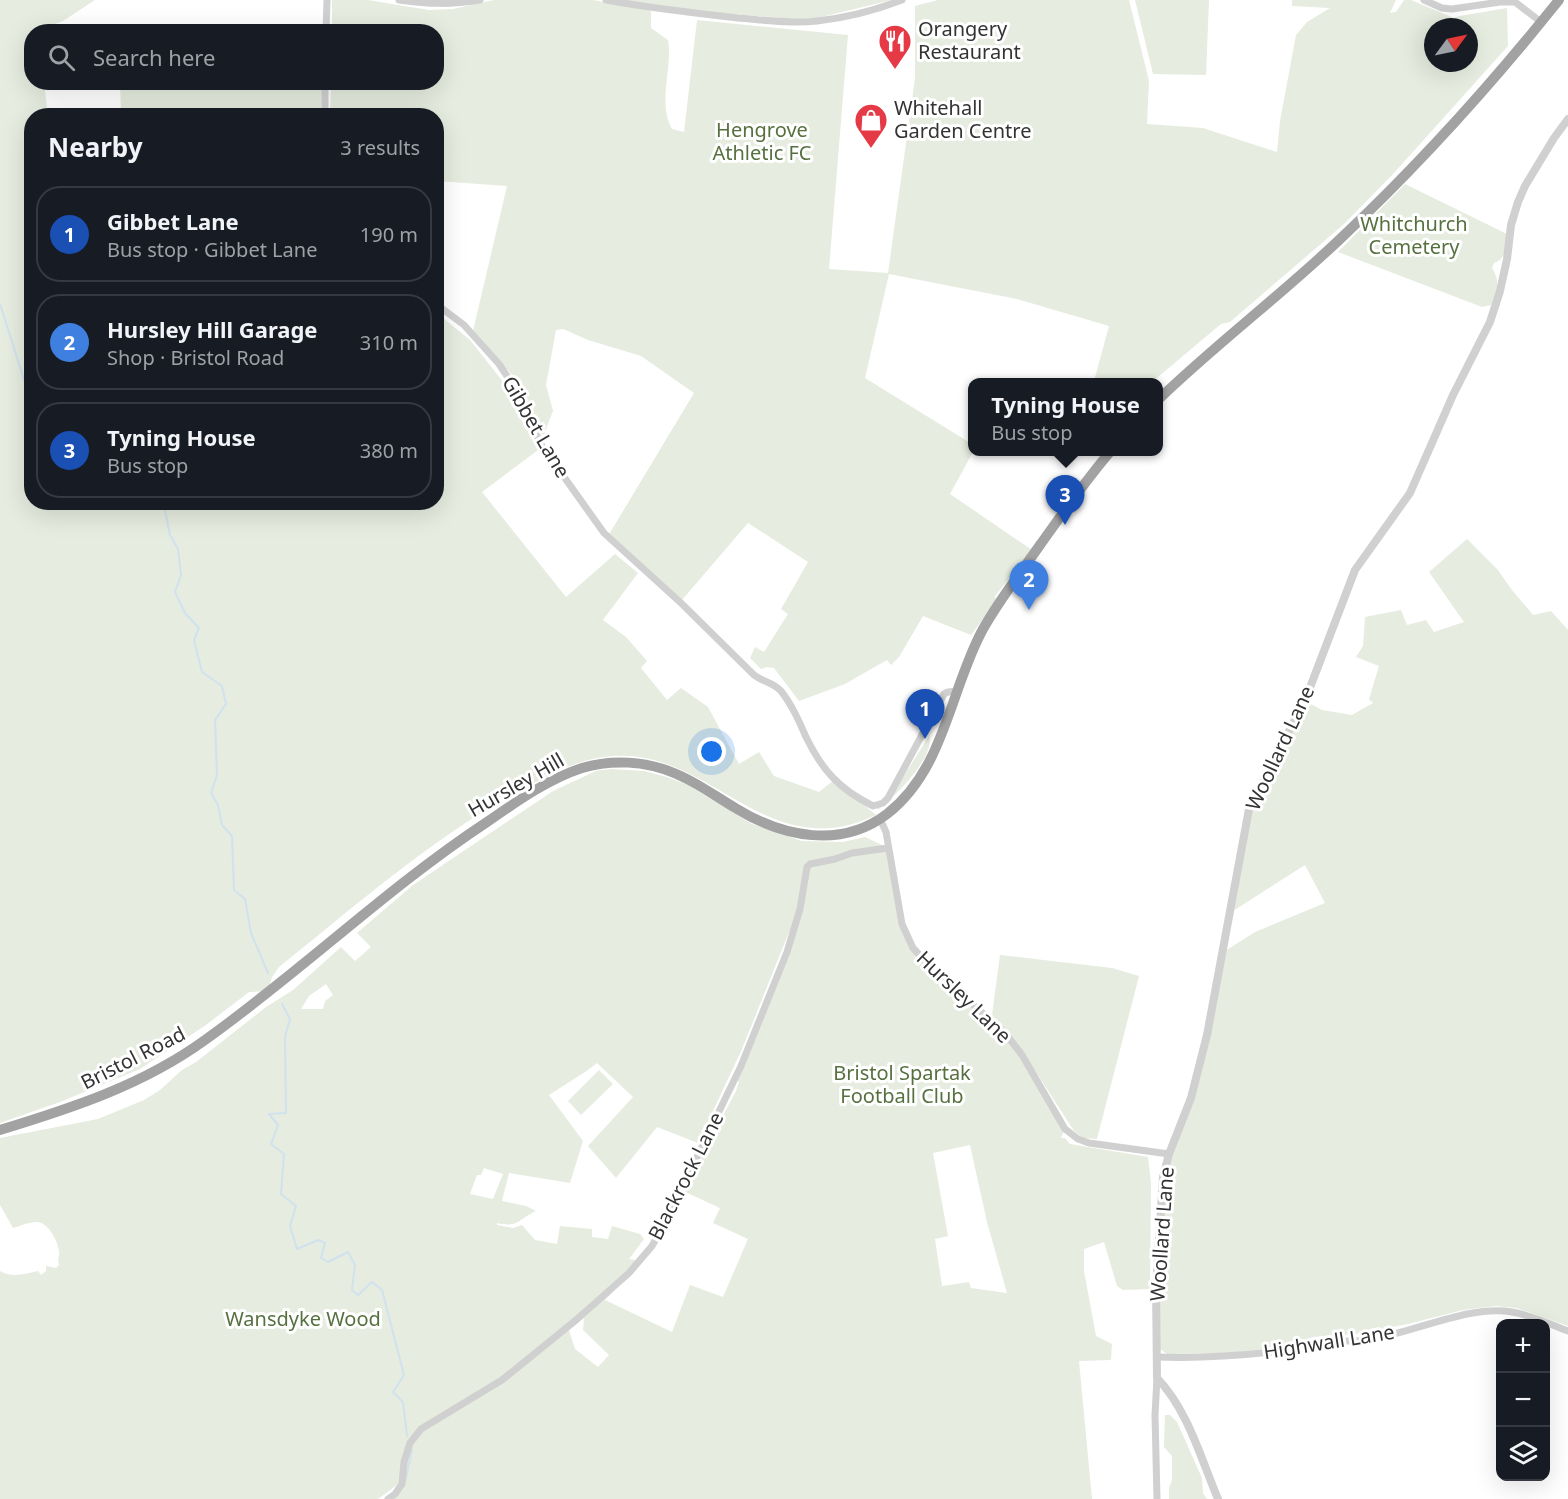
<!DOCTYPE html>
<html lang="en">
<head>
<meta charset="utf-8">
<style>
	:root { --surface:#171b24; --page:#20242c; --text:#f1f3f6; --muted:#9ea1a6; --line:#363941; --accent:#e63946 }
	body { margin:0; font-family:"Noto Sans",sans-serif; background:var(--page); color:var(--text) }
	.controls { position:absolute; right:18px; bottom:18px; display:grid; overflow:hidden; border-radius:12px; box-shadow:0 6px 24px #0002 }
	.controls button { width:54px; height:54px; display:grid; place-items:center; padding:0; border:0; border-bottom:2px solid var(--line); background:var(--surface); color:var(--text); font:30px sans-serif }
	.compass { position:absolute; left:1424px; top:18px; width:54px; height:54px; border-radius:50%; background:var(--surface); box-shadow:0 6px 24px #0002; rotate:57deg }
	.you { position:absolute; left:712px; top:752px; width:21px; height:21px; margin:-15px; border:4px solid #fff; border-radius:50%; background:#1a73e8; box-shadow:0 0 0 9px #1a73e833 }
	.badge { display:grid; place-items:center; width:39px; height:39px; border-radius:50%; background:var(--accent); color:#fff; font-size:20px; font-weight:700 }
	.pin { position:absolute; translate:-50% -50px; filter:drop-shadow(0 2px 3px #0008) }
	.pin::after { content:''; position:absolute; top:32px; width:21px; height:18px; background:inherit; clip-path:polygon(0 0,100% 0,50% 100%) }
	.popup { position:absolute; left:968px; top:378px; width:195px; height:78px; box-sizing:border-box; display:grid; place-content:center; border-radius:12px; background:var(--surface); filter:drop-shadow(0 2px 4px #0005); font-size:20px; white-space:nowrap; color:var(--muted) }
	.popup b { font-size:22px; color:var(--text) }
	.popup::after { content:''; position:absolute; left:50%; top:100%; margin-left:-12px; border:12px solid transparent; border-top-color:var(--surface) }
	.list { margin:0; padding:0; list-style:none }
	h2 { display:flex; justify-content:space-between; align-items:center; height:78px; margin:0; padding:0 24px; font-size:26px }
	h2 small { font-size:20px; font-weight:400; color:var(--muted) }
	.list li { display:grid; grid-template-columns:39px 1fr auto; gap:18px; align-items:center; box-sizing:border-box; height:96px; margin:0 12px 12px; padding:0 12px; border:2px solid var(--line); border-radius:24px }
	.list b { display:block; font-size:22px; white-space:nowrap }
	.list p { margin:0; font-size:20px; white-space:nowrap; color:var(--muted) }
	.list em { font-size:20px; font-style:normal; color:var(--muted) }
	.icon { flex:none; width:33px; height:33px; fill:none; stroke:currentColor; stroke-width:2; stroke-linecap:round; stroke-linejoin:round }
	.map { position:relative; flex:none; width:1568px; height:1499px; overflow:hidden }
	.search { position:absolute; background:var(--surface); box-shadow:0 6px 24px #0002; left:24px; top:24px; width:420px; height:66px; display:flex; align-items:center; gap:15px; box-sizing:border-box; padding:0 21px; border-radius:24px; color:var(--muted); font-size:22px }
	.panel { position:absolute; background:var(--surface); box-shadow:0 6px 24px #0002; left:24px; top:108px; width:420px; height:402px; border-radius:24px }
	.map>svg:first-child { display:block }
	.green { fill:#e6ecdf; fill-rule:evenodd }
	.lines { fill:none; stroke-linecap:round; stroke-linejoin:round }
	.stream { stroke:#cfe2ee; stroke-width:2 }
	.minor { stroke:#d0d0d0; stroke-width:7 }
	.tertiary { stroke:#d0d0d0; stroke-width:8 }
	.trunk { stroke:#a2a2a2; stroke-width:10 }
	.labels { text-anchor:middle; stroke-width:6; stroke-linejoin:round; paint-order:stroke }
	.poi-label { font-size:20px; fill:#333; stroke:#fff; text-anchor:start }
	.park-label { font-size:20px; fill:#56703f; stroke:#fff }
	.street-label { font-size:20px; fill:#333; stroke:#fff }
</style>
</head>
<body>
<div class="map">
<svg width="1568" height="1499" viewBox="0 0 1568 1499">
	<rect width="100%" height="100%" fill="#fff"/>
	<path class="green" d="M0,0H95L63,21L42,29V31L32,32V82L44,83L48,115L32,116V502H436L437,313L470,340L493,369L507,387L517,412L538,450L482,492L566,597L615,554L638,573L603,620L626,637L647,661L641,668L667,700L681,688L708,707L739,764L759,752L774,776L819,792L834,780L876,815C763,869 710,742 604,757C579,760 558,771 536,782C445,827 359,903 279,967L272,977L268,991L249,992L206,1025L140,1069L60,1102L0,1123Z
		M332,0H368L429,10L453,9L494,0H593L648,10L651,11V28L668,40C673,69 657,102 672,129L684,132L697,20L848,35L829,269L888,273L915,78V6L938,0H1129L1149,81L1147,124L1203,128L1277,152L1280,121L1296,35L1307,22L1330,8L1292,6V0H1396L1390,13L1396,12L1404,0H1411L1454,18L1460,16L1507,8L1508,46L1394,173L1344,224L1230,322L1221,324L1152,382L1094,381L1109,326L1017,299L889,274L865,378L972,444L973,452L950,494L1032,550L995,596L996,601L971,635L923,616L899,657L891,665L887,660L845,684L799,701L774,668L767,667L761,669L750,658L755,647L764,652L788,614L781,609L808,562L748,523L682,600L608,536L694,393L641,356L588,340L563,329L556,330L546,385L553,411L544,434H539L512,375L473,331L507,186L437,181L436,116H330L331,83L436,82V32L332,31ZM1433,27H1469V63H1433Z
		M616,0H892L817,18L797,19L706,12Z
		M1135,0H1209L1206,75L1153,74Z
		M120,83H310L322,88L321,115H121Z
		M1405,184L1507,234C1506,245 1507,259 1494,263L1492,268C1501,282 1497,290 1491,305L1482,307L1338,252Z
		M1467,539L1498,570L1512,590L1533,615L1551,611L1568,630V1326L1517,1308L1496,1306L1463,1310L1408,1324L1356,1334L1312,1337L1300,1345L1230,1353L1167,1354L1160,1349L1159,1342L1161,1243L1165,1177L1182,1128L1225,951L1255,932L1325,903L1305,865L1233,911L1252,809L1307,702L1322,710L1352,715L1373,703L1369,699L1379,666L1356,657L1363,646L1365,617L1401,610L1407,625L1426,620L1434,632L1464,622L1429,572Z
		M929,736C936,757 893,798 878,810L877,808L893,793Z
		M611,769L644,771L667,777L688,785L752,824L802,841L843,842L865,837L888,848L902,924L913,949L1005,1033L1065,1129L1061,1138H1065L1070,1144L1148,1157L1151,1183L1150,1289L1123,1290L1117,1286L1104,1242L1084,1249V1271L1096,1336L1112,1344L1111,1360L1079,1361L1092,1499H391L404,1480L378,1499H0V1271C11,1278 26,1274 38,1271L41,1275L46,1271V1266L56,1268L59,1265C57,1259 60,1257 59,1251C58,1241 48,1222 37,1222C29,1222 20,1226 13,1228L0,1205V1138L98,1119L144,1100L160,1090L182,1070L196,1062L266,1007L293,990L341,947L355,961L371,947L357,933L413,885L553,791L596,771ZM789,932L792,935L735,1079L739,1082L736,1091L683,1191L720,1208L713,1223L748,1239L723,1297L690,1285L672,1332L605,1300L642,1261L629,1259L644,1239L640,1234L612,1226L608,1239L592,1237V1229L560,1226L557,1244L535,1240L522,1225L513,1228L497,1225V1223C520,1228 518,1219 536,1211L526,1206L502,1201L509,1173L570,1183L583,1141L549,1095L585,1072L597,1063L633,1097L588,1146L616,1178L657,1127L698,1143L742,1049ZM326,984L333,995L325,1001L323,1009H301L309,996ZM970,1145L987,1222L1007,1293L971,1288L969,1282L942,1286L935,1239L948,1236L933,1153ZM484,1168L503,1174L493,1199L470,1194L477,1175H481ZM584,1318L583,1330L609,1355L598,1367L575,1349L569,1330Z
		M1000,955L1112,968L1139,976L1097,1139L1083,1138L1074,1131L1025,1055L992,1015Z
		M599,1070L613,1084L581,1115L568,1101Z
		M1165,1415H1170L1177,1422L1202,1478L1203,1493L1207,1499H1169V1488L1172,1480V1456L1164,1447Z"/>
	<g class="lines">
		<path class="stream" d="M0,304L27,389L32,391
			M158,502L165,510L170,535L178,549L181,575L175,592L185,613L199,628L194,640L202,672L222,686L226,704L215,720L217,775L211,793L218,805L222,825L232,836L234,890L245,899L251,933L268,973
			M282,1004L290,1019L285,1037L286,1113L269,1114L278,1125L271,1144L284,1154L281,1194L296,1206L290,1226L297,1249L318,1240L325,1243L321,1258L328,1262L348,1252L355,1265L352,1290L358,1295L372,1282L382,1290L404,1375L393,1392L403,1402L407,1436
			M405,1482L412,1450"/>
		<path class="minor" d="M399,0C429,4 450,5 480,0
			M606,0C650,8 694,13 738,18C764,20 791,24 817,21C845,18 876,10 902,0
			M1424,0L1442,8L1452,9L1500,2H1515L1541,22
			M326,32L327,0
			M325,116V82
			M436,304L464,325L499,364L511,382L542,446L604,533L681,603L754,675C763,682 773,682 781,691C792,705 799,721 806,737C822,770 839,789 873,806L883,803L888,798L944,694L948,692L957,691
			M880,819L886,832L902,924L913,948L930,966L1005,1033L1022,1055L1065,1129L1078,1139L1089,1143L1169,1154
			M1157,1357C1204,1359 1251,1355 1298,1349C1310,1347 1321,1343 1333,1342C1344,1340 1355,1342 1365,1340C1410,1335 1468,1304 1512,1312C1531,1315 1550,1324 1568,1331
			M1157,1378L1155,1415L1157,1499
			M388,1499L395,1494L402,1484L404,1462L410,1443L421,1429L502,1380L576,1320L629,1273L652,1246L666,1221L741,1066L787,952L800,909L807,867L810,864L835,859L852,853L888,848"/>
		<path class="tertiary" d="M1218,1499C1201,1459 1188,1410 1157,1378L1156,1287L1163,1177L1169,1154L1191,1098L1207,1035L1249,809L1306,698L1355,570L1410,493L1453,395L1490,322L1500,291L1507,259L1511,225L1518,202L1525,186L1554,138L1568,119"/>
		<path class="trunk" d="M1158,400C1216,344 1280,296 1338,241C1418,166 1491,85 1559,0
			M0,1130C72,1108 143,1085 205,1040C302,971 387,888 487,822C516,802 548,779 582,768C612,759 645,761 674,773C697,782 716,797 737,809C783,837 841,849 887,814C945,769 950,689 983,629C1000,599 1021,572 1040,545C1063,513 1085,481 1110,452"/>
	</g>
	<defs>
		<symbol id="restaurant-pin" viewBox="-11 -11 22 30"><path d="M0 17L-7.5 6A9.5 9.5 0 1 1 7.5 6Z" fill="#e63946" stroke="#fff"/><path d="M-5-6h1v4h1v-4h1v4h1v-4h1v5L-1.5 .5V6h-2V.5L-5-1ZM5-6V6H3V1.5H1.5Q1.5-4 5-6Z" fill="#fff"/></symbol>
		<symbol id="shop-pin" viewBox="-11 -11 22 30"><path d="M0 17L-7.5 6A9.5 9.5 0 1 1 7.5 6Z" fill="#e63946" stroke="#fff"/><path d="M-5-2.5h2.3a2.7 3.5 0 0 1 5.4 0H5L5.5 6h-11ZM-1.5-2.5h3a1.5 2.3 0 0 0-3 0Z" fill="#fff"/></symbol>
	</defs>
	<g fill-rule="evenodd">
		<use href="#restaurant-pin" x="876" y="22" width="38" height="52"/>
		<use href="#shop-pin" x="852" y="101" width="38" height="52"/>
	</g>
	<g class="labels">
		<g class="poi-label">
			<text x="918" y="36">Orangery<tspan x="918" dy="23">Restaurant</tspan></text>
			<text x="894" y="115">Whitehall<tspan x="894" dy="23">Garden Centre</tspan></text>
		</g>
		<g class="park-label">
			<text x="762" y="137">Hengrove<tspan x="762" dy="23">Athletic FC</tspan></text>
			<text x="1414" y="231">Whitchurch<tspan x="1414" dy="23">Cemetery</tspan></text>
			<text x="902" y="1080">Bristol Spartak<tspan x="902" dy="23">Football Club</tspan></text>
			<text x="303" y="1326">Wansdyke Wood</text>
		</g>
		<g class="street-label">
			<text transform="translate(536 427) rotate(60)" y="7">Gibbet Lane</text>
			<text transform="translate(1280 748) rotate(-65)" y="7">Woollard Lane</text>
			<text transform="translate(516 785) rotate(-30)" y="7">Hursley Hill</text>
			<text transform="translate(964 997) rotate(44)" y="7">Hursley Lane</text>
			<text transform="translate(133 1058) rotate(-27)" y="7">Bristol Road</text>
			<text transform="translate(686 1176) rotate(-63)" y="7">Blackrock Lane</text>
			<text transform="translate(1162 1234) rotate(-86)" y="7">Woollard Lane</text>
			<text transform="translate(1329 1342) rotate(-9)" y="7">Highwall Lane</text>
		</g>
	</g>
</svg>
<div class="controls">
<button>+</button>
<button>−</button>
<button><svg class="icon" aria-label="layers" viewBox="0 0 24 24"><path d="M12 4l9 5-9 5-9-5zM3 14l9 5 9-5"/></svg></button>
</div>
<svg class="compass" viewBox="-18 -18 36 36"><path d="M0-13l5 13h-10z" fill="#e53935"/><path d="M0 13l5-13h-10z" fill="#9ea1a6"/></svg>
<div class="you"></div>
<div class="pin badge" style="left:925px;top:739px;background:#1a4fb4">1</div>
<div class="pin badge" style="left:1029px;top:610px;background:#3f7fe0">2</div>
<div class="pin badge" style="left:1065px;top:525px;background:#1a4fb4">3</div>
<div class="popup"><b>Tyning House</b>Bus stop</div>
<div class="search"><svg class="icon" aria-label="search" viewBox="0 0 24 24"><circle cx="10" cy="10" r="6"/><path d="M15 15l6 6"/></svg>Search here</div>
<section class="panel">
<h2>Nearby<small>3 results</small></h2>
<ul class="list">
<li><span class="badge" style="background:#1a4fb4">1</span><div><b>Gibbet Lane</b><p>Bus stop · Gibbet Lane</p></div><em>190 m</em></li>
<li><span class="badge" style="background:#3f7fe0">2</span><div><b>Hursley Hill Garage</b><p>Shop · Bristol Road</p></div><em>310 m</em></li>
<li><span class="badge" style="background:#1a4fb4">3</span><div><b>Tyning House</b><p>Bus stop</p></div><em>380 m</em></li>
</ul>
</section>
</div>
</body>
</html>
